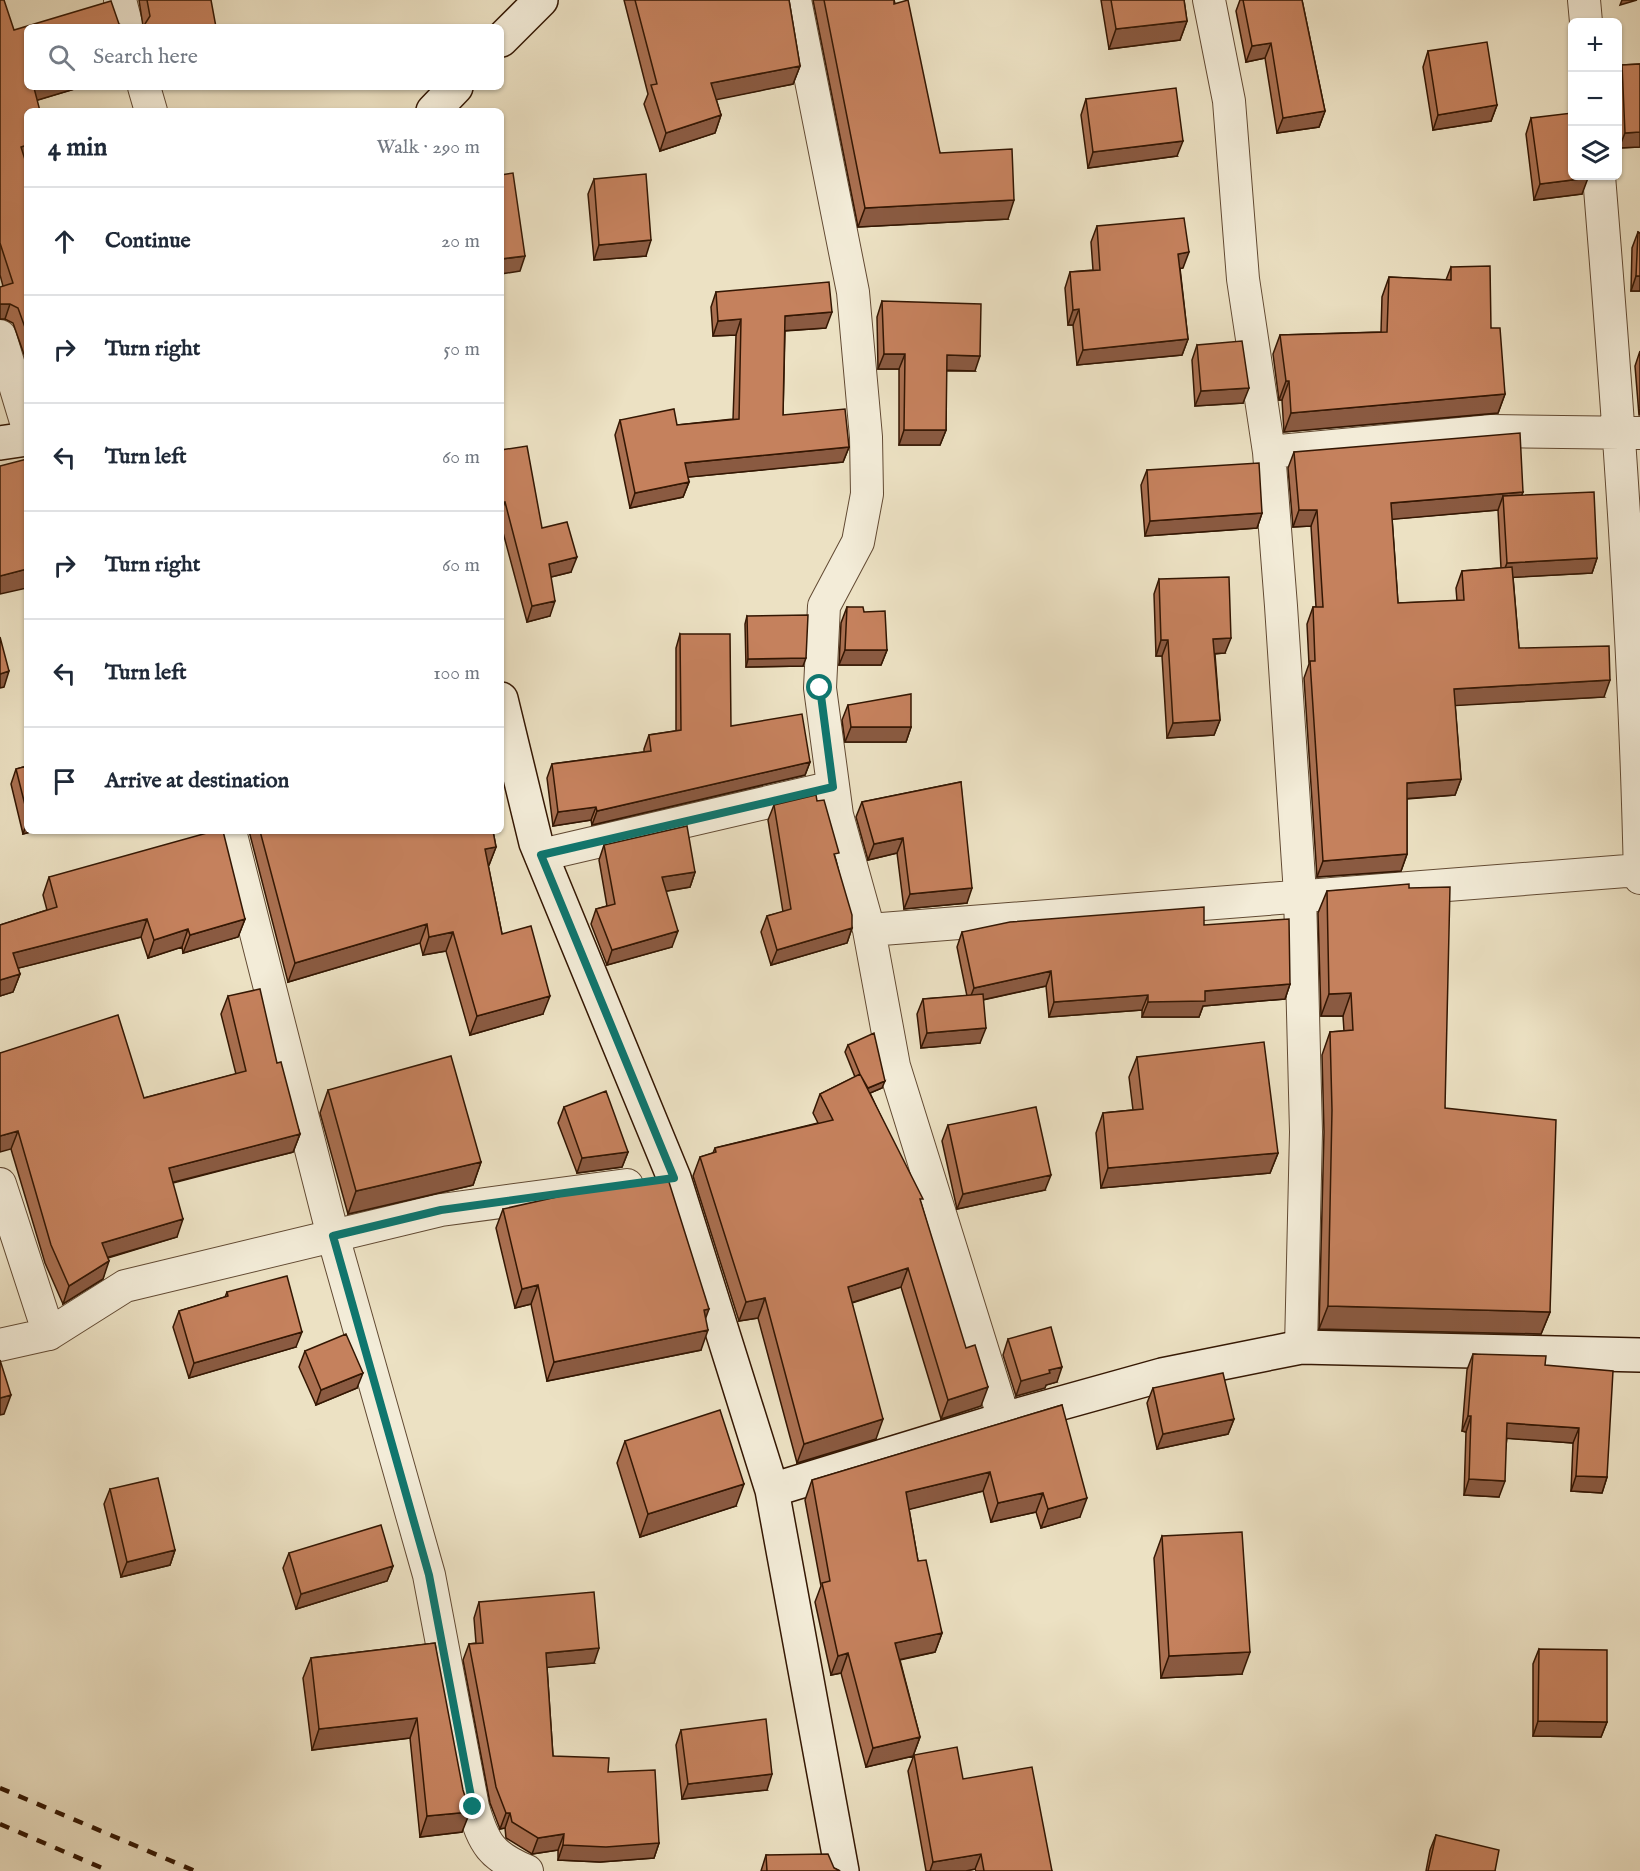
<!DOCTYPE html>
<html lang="en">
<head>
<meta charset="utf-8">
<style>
	:root { --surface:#fff; --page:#f6f6f7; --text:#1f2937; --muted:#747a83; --line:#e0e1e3 }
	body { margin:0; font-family:"IM FELL English",serif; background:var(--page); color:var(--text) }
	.controls { position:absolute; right:18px; top:18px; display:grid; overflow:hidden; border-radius:9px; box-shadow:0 2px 4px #0004 }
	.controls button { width:54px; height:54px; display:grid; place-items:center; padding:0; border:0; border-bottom:2px solid var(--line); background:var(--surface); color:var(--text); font:30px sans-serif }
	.stop { position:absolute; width:18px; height:18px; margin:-14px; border:4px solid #0f766e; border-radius:50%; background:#fff }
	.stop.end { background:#0f766e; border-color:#fff; box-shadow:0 2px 6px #0008 }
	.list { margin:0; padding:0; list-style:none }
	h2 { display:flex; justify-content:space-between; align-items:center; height:78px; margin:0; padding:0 24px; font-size:26px }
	h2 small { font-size:20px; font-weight:400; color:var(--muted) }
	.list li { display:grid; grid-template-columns:39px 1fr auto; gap:18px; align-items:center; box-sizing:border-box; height:108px; padding:0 24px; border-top:2px solid var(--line) }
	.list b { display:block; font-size:22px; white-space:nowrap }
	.list em { font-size:20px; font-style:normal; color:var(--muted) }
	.icon { flex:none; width:33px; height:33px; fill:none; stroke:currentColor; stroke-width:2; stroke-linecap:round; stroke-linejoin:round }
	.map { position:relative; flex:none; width:1640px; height:1871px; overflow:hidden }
	.search { position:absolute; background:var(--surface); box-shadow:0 2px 4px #0004; left:24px; top:24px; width:480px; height:66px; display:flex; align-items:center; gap:15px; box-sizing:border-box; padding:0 21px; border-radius:9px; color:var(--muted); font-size:22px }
	.panel { position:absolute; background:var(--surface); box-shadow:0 2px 4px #0004; left:24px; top:108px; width:480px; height:726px; border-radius:9px }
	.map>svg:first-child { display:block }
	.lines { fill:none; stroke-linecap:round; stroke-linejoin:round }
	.street-casing { stroke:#624a33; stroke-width:34 }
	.secondary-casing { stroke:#341703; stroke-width:36 }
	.street { stroke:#f3ecd8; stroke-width:32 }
	.secondary { stroke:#f3ecd8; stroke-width:33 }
	.rail { stroke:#341703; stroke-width:4.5; stroke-dasharray:10 10; stroke-linecap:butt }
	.wall { fill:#a96f50; stroke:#341703; stroke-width:1.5; fill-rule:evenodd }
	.shaded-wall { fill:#8a5a41; stroke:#341703; stroke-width:1.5 }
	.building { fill:#c5815d; stroke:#341703; stroke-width:1.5 }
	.route { stroke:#0f766e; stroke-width:8 }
</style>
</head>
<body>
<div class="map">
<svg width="1640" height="1871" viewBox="0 0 1640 1871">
	<rect width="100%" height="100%" fill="#ece1c3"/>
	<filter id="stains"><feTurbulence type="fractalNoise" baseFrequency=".00333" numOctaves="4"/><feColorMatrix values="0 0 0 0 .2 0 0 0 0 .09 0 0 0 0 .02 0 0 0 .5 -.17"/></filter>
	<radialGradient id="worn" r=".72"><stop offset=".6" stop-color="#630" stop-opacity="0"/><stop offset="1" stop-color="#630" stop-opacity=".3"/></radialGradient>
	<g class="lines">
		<defs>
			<path id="street" d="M120,0L127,27
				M795,0L853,292L866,437L867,494L858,542L824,606L820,688L837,815L869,930L894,1066L1004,1419
				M1209,0L1229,101L1243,279L1269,452L1281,606L1300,894L1306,1132L1301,1347
				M1584,0L1586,22
				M144,87L151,111
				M1599,176C1618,409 1635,643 1640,878
				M0,336L27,425
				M1269,452L1492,431L1639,433
				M230,831L333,1236L429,1575L473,1807C484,1844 491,1856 527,1871
				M541,855L833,787
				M869,930L1640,870
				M0,1184L49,1334
				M0,1345L49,1334L125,1286L441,1210L627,1185"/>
			<path id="secondary" d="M501,40L541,0
				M433,111L456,87
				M0,443L27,439
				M501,699L536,843L674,1178L772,1490L842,1871
				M772,1490L1004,1419L1162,1375L1301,1347L1640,1355"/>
		</defs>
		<use href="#street" class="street-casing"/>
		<use href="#secondary" class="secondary-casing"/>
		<use href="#street" class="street"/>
		<use href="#secondary" class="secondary"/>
		<path class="rail" d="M0,1788L195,1871
			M0,1824L109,1871"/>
	</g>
	<path class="wall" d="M0,0L27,87H81L37,100L27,111V158L25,159L27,166V363L13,323L5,319H0L3,286L0,275Z
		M139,0H211L143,26Z
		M624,0H789L800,66L793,84L716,99L721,115L715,133L660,151L644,104L648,94Z
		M813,0H894L940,153L1008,219L858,227Z
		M1101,0H1184L1187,21L1180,40L1109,49Z
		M1240,0H1302L1325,111L1319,127L1277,133L1265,58L1246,62L1236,11Z
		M1428,51L1497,105L1491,121L1433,130L1423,67Z
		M1640,64V147L1619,148L1617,108V77L1622,65Z
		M1086,99L1177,156L1088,168L1081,115Z
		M1531,118L1582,194L1534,200L1526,134Z
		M594,179L646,256L594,260L588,194Z
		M1097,226L1183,268H1180L1188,339L1182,355L1077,365L1073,325H1068L1065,288L1070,272L1093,270L1091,242Z
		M1638,232L1640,233V291H1631L1632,248Z
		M1451,267L1491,328L1505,394L1498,413L1284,432L1282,400H1279L1273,354L1280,335L1381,332L1382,297L1389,277L1446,280Z
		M716,292L826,328L785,331L783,415L849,447L843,462L688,477L689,482L683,497L630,508L615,435L620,420L677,425L733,419L736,335L713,336L711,307Z
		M882,301L975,371H946V430L940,445H899V369H878L877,317Z
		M1197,345L1243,403L1195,406L1192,360Z
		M1640,351V415H1639L1635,366Z
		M501,450L542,528L571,572L551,577L550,616L527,622L501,525Z
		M1294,452L1523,492L1521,495L1597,558L1592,573L1513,577L1519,648L1604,697L1455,705L1461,779L1455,795L1407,799V854L1401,871L1317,877L1304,678L1309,664L1307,624L1313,607H1316L1311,526L1293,527L1288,468ZM1498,510L1501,568L1462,571L1456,588L1457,601L1398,603L1392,519Z
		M1147,470L1262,513L1257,528L1145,536L1141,485Z
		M1159,579L1225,653L1215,654L1220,720L1214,735L1167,738L1162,656H1156L1154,594Z
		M847,607L864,612L887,650L881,665H839L841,623Z
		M747,616L803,666L746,667L745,624Z
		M680,634L731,726L810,762L805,775L592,825L591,820L553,826L547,778L552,764L644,752V749L649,735L676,731V648Z
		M848,705L911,727L906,742H845L842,720Z
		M27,766V831H34L23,834L11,784L16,769Z
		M961,782L967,903L904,909L897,853L868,860L856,817L862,802Z
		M817,801L836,860L852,928L847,943L771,965L761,932L767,916L783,912L768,820L774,805Z
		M249,831H493L496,847L489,865H488L502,934L543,1014L470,1035L446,951L423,955L420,943L288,982Z
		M604,845L695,872L690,887L666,891L672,947L607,965L591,924L596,909L607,906L599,860Z
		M49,877L245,919L238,937L183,953L182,947L148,958L141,937L18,968L20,974L13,992L0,996V925L47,910L43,895Z
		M1409,888L1445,1108L1550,1312L1541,1334L1319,1329L1324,1132L1322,1055L1330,1032L1344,1031L1343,1016H1321L1318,913L1327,891Z
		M1204,925L1290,984L1285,999L1203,1006L1199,1017H1142V1010L1049,1017L1046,986L983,1000L980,1043L921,1048L917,1014L923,999L967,996L957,947L962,932Z
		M228,996L277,1063L300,1134L293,1152L173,1183L177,1237L108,1258L103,1279L63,1304L45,1263L11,1149L0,1053L144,1098L236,1074L221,1014Z
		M848,1045L882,1088L870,1093L921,1203L981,1406L941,1419L901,1287L852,1303L876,1439L797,1463L758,1318L739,1321L693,1176L700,1157L713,1153L715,1148L818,1123L813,1113L820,1094L855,1077L845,1052Z
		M1137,1057L1278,1153L1270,1173L1101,1188L1096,1133L1103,1113L1133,1110L1129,1077Z
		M328,1090L481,1162L473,1185L348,1214L320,1113Z
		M564,1107L628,1152L622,1167L577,1173L558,1123Z
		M948,1125L1045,1190L957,1209L942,1141Z
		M503,1209L705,1318L701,1350L547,1381L531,1304L515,1308L496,1228Z
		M227,1292L296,1347L189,1378L173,1327L179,1311L225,1297Z
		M1008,1339L1057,1382L1046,1385L1045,1388L1016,1396L1003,1355Z
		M305,1351L357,1388L316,1405L299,1367Z
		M1473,1354L1545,1365L1607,1477L1602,1493L1571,1491L1573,1443L1507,1438L1499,1497L1464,1495L1466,1432L1462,1431L1467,1370Z
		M1153,1388L1234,1419L1228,1434L1157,1449L1147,1403Z
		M1062,1405L1080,1517L1041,1528L1036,1512L991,1522L983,1491L909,1509L918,1561L942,1633L935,1652L900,1660L920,1737L913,1756L866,1767L841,1673L831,1675L815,1602L821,1586L805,1500L812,1480Z
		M625,1441L736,1506L640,1537L617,1463Z
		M110,1489L175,1550L170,1565L121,1577L104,1504Z
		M1162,1536L1242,1674L1161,1678L1154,1558Z
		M289,1553L393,1566L387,1581L296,1609L283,1568Z
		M479,1602L594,1663L547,1667L553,1756L608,1772L659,1843L654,1858L600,1862L558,1860V1850L532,1854L506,1838L505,1828L500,1829L490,1803L463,1660L469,1644L476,1643L474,1618Z
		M435,1643L462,1832L420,1837L410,1738L312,1750L303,1678L311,1658Z
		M1539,1649L1607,1722L1601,1737L1533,1736V1664Z
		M681,1730L767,1790L682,1799L676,1745Z
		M914,1755L1052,1871H976L975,1869L966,1871H926L908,1771Z
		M1436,1835L1495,1871H1426L1430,1850Z
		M766,1855L834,1868L840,1871H761Z"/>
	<path class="shaded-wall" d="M1622,0H1637L1620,5Z
		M1187,21L1180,40L1109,49L1116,29Z
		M1271,43L1265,58L1246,62L1252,46Z
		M800,66L793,84L705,102L711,83Z
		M36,87H81L28,103L34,88Z
		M1497,105L1491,121L1433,130L1438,115Z
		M1325,111L1319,127L1277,133L1283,118Z
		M721,115L715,133L660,151L666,133Z
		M1640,132V147L1619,148L1625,133Z
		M1183,141L1177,156L1088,168L1093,152Z
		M27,145V158L16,161L21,147Z
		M1588,178L1582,194L1534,200L1540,184Z
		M1014,200L1008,219L858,227L865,208Z
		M651,240L646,256L594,260L599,245Z
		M1189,252L1183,268L1173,269L1178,254Z
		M525,256L520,271L501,274V259Z
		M1636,276H1640V291H1631Z
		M0,304H10L5,319H0Z
		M1079,309L1073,325H1068L1073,310Z
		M832,312L826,328L780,331L785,316Z
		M741,319L736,335L713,336L718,321Z
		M1188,339L1182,355L1077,365L1083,350Z
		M884,354H905L899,369H878Z
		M947,355L980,356L975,371L941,370Z
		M1286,381H1289L1282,400H1279Z
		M1249,388L1243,403L1195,406L1201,391Z
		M1505,394L1498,413L1284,432L1291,413Z
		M904,430H946L940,445H899Z
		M849,447L843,462L679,478L685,463Z
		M689,482L683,497L630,508L635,493Z
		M1523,492L1517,508L1503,496L1498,510L1385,520L1391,503Z
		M505,502L501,512V503Z
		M1299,510H1317L1311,526L1293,527Z
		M1262,513L1257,528L1145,536L1150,521Z
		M577,557L571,572L543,579L549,564Z
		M1597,558L1592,573L1501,578L1507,563Z
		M27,569V588L0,594V576Z
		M555,601L550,616L527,622L532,606Z
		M1231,638L1225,653L1208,654L1213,639Z
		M1161,640H1168L1162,656H1156Z
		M845,650H887L881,665H839Z
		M806,658L803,666L746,667L748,659Z
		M9,671L4,687L0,688V674Z
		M1610,680L1604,697L1448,706L1454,689Z
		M1220,720L1214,735L1167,738L1173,723Z
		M851,727H911L906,742H845Z
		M810,762L805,775L592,825L597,811Z
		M1461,779L1455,795L1401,799L1407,783Z
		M596,807L591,820L553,826L558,812Z
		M27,822V831H34L23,834Z
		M903,838L897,853L868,860L874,844Z
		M496,847L489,865L478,867L485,849Z
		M1407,854L1401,871L1317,877L1323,861Z
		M695,872L690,887L656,893L662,877Z
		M972,888L967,903L904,909L910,894Z
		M147,919L141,937L7,971L13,953Z
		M245,919L238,937L183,953L190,935Z
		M427,924L420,943L288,982L295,963Z
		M852,928L847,943L771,965L777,950Z
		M188,929L182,947L148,958L154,940Z
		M678,931L672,947L607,965L612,950Z
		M453,932L446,951L423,955L429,937Z
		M1051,971L1046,986L968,1003L974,988Z
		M20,974L13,992L0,996V980Z
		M1290,984L1285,999L1203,1006L1199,1017H1142L1148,1002L1205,991Z
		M1351,993L1343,1016H1321L1329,994Z
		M1148,995L1142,1010L1049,1017L1054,1002Z
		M550,996L543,1014L470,1035L477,1016Z
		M986,1028L980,1043L921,1048L927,1033Z
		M885,1081L882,1088L863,1096L866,1089Z
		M18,1131L11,1149L0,1152V1136Z
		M300,1134L293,1152L162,1185L169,1168Z
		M628,1152L622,1167L577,1173L582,1158Z
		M1278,1153L1270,1173L1101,1188L1108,1168Z
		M481,1162L473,1185L348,1214L356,1191Z
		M1051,1175L1045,1190L957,1209L963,1194Z
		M183,1219L177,1237L95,1261L102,1243Z
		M109,1261L103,1279L63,1304L69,1286Z
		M908,1268L901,1287L841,1306L848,1287Z
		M538,1285L531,1304L515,1308L522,1289Z
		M765,1298L758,1318L739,1321L746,1302Z
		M1328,1306L1550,1312L1541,1334L1319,1329Z
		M709,1309L702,1328L704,1310Z
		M708,1330L701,1350L547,1381L554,1362Z
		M302,1332L296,1347L189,1378L194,1363Z
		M1062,1367L1057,1382L1046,1385L1045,1388L1016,1396L1021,1381L1049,1370Z
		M363,1373L357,1388L316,1405L321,1390Z
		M988,1387L981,1406L941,1419L948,1400Z
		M11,1395L4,1414L0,1415V1398Z
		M1468,1416H1471L1466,1432L1462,1431Z
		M883,1419L876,1439L797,1463L804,1444Z
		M1234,1419L1228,1434L1157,1449L1163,1434Z
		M1507,1423L1579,1428L1573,1443L1502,1438Z
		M990,1472L983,1491L899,1512L906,1492Z
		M1576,1476L1607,1477L1602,1493L1571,1491Z
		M1469,1479L1505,1481L1499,1497L1464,1495Z
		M744,1484L736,1506L640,1537L648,1514Z
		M1043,1493L1036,1512L991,1522L998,1503Z
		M1087,1498L1080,1517L1041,1528L1048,1509Z
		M175,1550L170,1565L121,1577L127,1562Z
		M393,1566L387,1581L296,1609L301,1594Z
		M942,1633L935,1652L888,1662L895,1643Z
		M599,1648L594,1663L541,1668L546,1653Z
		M1250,1652L1242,1674L1161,1678L1169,1656Z
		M848,1653L841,1673L831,1675L838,1656Z
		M417,1718L410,1738L312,1750L319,1729Z
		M1538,1721L1607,1722L1601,1737L1533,1736Z
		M920,1737L913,1756L866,1767L873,1748Z
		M772,1774L767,1790L682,1799L688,1784Z
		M470,1812L462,1832L420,1837L427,1816Z
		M506,1813H510L505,1828L500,1829Z
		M564,1834L558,1850L532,1854L538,1838Z
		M659,1843L654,1858L600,1862L558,1860L563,1845Z
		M981,1854L975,1869L966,1871H930L933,1862Z"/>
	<path class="building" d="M0,0H4L14,30L111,1L119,24L124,27H27V87H36L34,88L40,111H27V145L21,147L27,166V333L18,308L10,304H0V287L13,283L0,243Z
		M147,0H211L216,27H141L145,24L150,16Z
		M635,0H789L800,66L711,83L721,115L666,133L651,85L657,84Z
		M824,0H894V4L908,0L940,153L1012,149L1014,200L865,208Z
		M1111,0H1184L1187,21L1116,29Z
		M1243,0H1302L1325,111L1283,118L1271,43L1252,46Z
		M1487,42L1497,105L1438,115L1428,51Z
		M1640,64V132L1625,133L1622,65Z
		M1176,88L1183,141L1093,152L1086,99Z
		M1572,113V176H1588V178L1540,184L1531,118Z
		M513,173L525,256L501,259V175Z
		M646,174L651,240L599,245L594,179Z
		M1184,218L1189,252L1178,254L1188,339L1083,350L1079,309L1073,310L1070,272L1100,270L1097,226Z
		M1638,232L1640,233V276H1636Z
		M1490,266L1491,328H1500L1505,394L1291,413L1289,381H1286L1280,335L1387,332L1389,277L1451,280V267Z
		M829,282L832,312L785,316L783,415L845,409L849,447L685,463L689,482L635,493L620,420L674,409L677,425L739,419L741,319L718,321L716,292Z
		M882,301L981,304L980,356L947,355L946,430H904L905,354H884Z
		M1242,341L1249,388L1201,391L1197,345Z
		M1520,433L1523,492L1391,503L1398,603L1464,600L1462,571L1512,567L1519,648L1609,646L1610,680L1454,689L1461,779L1407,783V854L1323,861L1310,661H1315L1313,607H1323L1317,510H1299L1294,452Z
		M527,446L542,528L567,522L577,557L549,564L555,601L532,606L505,502L501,503V450Z
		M27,459V569L0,576V466Z
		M1259,463L1262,513L1150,521L1147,470Z
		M1594,492L1597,558L1507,563L1503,496Z
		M1229,577L1231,638L1213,639L1220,720L1173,723L1168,640H1161L1159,579Z
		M847,607H863L864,612L885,611L887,650H845Z
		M808,615L806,658L748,659L747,616Z
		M680,634H730L731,726L802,714L810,762L597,811L596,807L558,812L552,764L651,751L649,735L681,730Z
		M0,637L9,671L0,674Z
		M911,694V727H851L848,705Z
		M27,766V813L16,769Z
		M961,782L972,888L910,894L903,838L874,844L862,802Z
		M816,795L817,801L824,800L839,853L834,854L852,915V928L777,950L767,916L791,909L774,805Z
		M687,826L695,872L662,877L678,931L612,950L596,909L615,904L604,845Z
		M214,831H223L245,919L190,935L188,929L154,940L147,919L13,953L20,974L0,980V925L57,907L49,877Z
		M260,831H493L496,847L485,849L502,934L531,926L550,996L477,1016L453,932L429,937L427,924L295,963Z
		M1409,884V888L1450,887L1445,1108L1556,1120L1550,1312L1328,1306L1332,1110L1330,1032L1353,1030L1351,993L1329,994L1327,891Z
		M1204,907V925L1289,919L1290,984L1205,991V1001L1148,1002V995L1054,1002L1051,971L974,988L962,932L1010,922Z
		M260,989L277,1063L281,1062L300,1134L169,1168L183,1219L102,1243L109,1261L69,1286L51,1245L18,1131L0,1136V1053L118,1015L144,1098L246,1071L228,996Z
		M983,994L986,1028L927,1033L923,999Z
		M874,1033L885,1081L868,1088L860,1074L848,1045Z
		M1264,1042L1278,1153L1108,1168L1103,1113L1143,1109L1137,1057Z
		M451,1056L481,1162L356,1191L328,1090Z
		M860,1074L923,1199H920L966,1348L975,1345L988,1387L948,1400L908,1268L848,1287L883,1419L804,1444L765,1298L746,1302L700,1157L716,1152L715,1148L833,1120L820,1094Z
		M606,1091L628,1152L582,1158L564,1107Z
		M1036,1107L1051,1175L963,1194L948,1125Z
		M668,1179L709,1309L704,1310L708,1330L554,1362L538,1285L522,1289L503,1209L588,1190Z
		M287,1276L302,1332L194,1363L179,1311L228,1296L227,1292Z
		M1051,1327L1062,1367L1049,1370L1050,1373L1021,1381L1008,1339Z
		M346,1334L363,1373L321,1390L305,1351Z
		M1473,1354L1546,1356L1545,1365L1613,1371L1607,1477L1576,1476L1579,1428L1507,1423L1505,1481L1469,1479L1471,1416H1468Z
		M0,1360L11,1395L0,1398Z
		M1223,1373L1234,1419L1163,1434L1153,1388Z
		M1062,1405L1087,1498L1048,1509L1043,1493L998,1503L990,1472L906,1492L918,1561L926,1560L942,1633L895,1643L920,1737L873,1748L848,1653L838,1656L822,1583L830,1581L812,1480Z
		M720,1410L744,1484L648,1514L625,1441Z
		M158,1478L175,1550L127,1562L110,1489Z
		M381,1525L393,1566L301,1594L289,1553Z
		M1242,1532L1250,1652L1169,1656L1162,1536Z
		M594,1592L599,1648L546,1653L553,1756L609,1758L608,1772L655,1770L659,1843L606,1847L563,1845L564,1834L538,1838L512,1822L510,1813H506L496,1787L469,1644L483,1643L479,1602Z
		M435,1643L463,1790L470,1812L427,1816L417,1718L319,1729L311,1658Z
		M1539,1649L1607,1650V1722L1538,1721Z
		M766,1719L772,1774L688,1784L681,1730Z
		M957,1747L963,1779L1032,1767L1052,1871H984L981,1854L933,1862L914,1755Z
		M1436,1835L1499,1850L1495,1871H1428Z
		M828,1854L834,1868L840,1871H767L766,1855Z"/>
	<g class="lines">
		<path class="route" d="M473,1807L429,1575L333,1236L441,1210L674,1178L541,855L833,787L820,688"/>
	</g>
	<rect width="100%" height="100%" filter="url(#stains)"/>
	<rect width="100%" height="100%" fill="url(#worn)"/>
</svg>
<div class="controls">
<button>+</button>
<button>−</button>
<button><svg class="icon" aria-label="layers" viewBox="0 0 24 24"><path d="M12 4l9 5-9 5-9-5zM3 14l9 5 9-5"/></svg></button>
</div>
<div class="stop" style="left:820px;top:688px"></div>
<div class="stop end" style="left:473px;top:1807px"></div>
<div class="search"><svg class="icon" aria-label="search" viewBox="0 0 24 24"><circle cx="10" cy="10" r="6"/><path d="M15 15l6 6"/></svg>Search here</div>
<section class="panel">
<h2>4 min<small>Walk · 290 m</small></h2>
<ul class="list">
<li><svg class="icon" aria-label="ahead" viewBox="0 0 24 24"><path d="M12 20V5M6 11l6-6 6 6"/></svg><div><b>Continue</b></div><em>20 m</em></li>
<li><svg class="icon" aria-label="right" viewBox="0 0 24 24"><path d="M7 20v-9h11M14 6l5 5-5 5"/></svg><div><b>Turn right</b></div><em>50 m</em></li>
<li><svg class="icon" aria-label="left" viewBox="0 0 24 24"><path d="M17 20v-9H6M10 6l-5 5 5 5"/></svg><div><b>Turn left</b></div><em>60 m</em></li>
<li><svg class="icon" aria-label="right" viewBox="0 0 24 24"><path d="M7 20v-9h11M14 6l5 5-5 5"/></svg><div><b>Turn right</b></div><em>60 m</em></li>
<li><svg class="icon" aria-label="left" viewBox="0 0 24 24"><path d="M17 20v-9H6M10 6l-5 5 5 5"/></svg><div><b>Turn left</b></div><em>100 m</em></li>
<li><svg class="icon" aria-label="arrive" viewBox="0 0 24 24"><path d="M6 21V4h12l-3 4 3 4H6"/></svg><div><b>Arrive at destination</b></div></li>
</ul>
</section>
</div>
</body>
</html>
